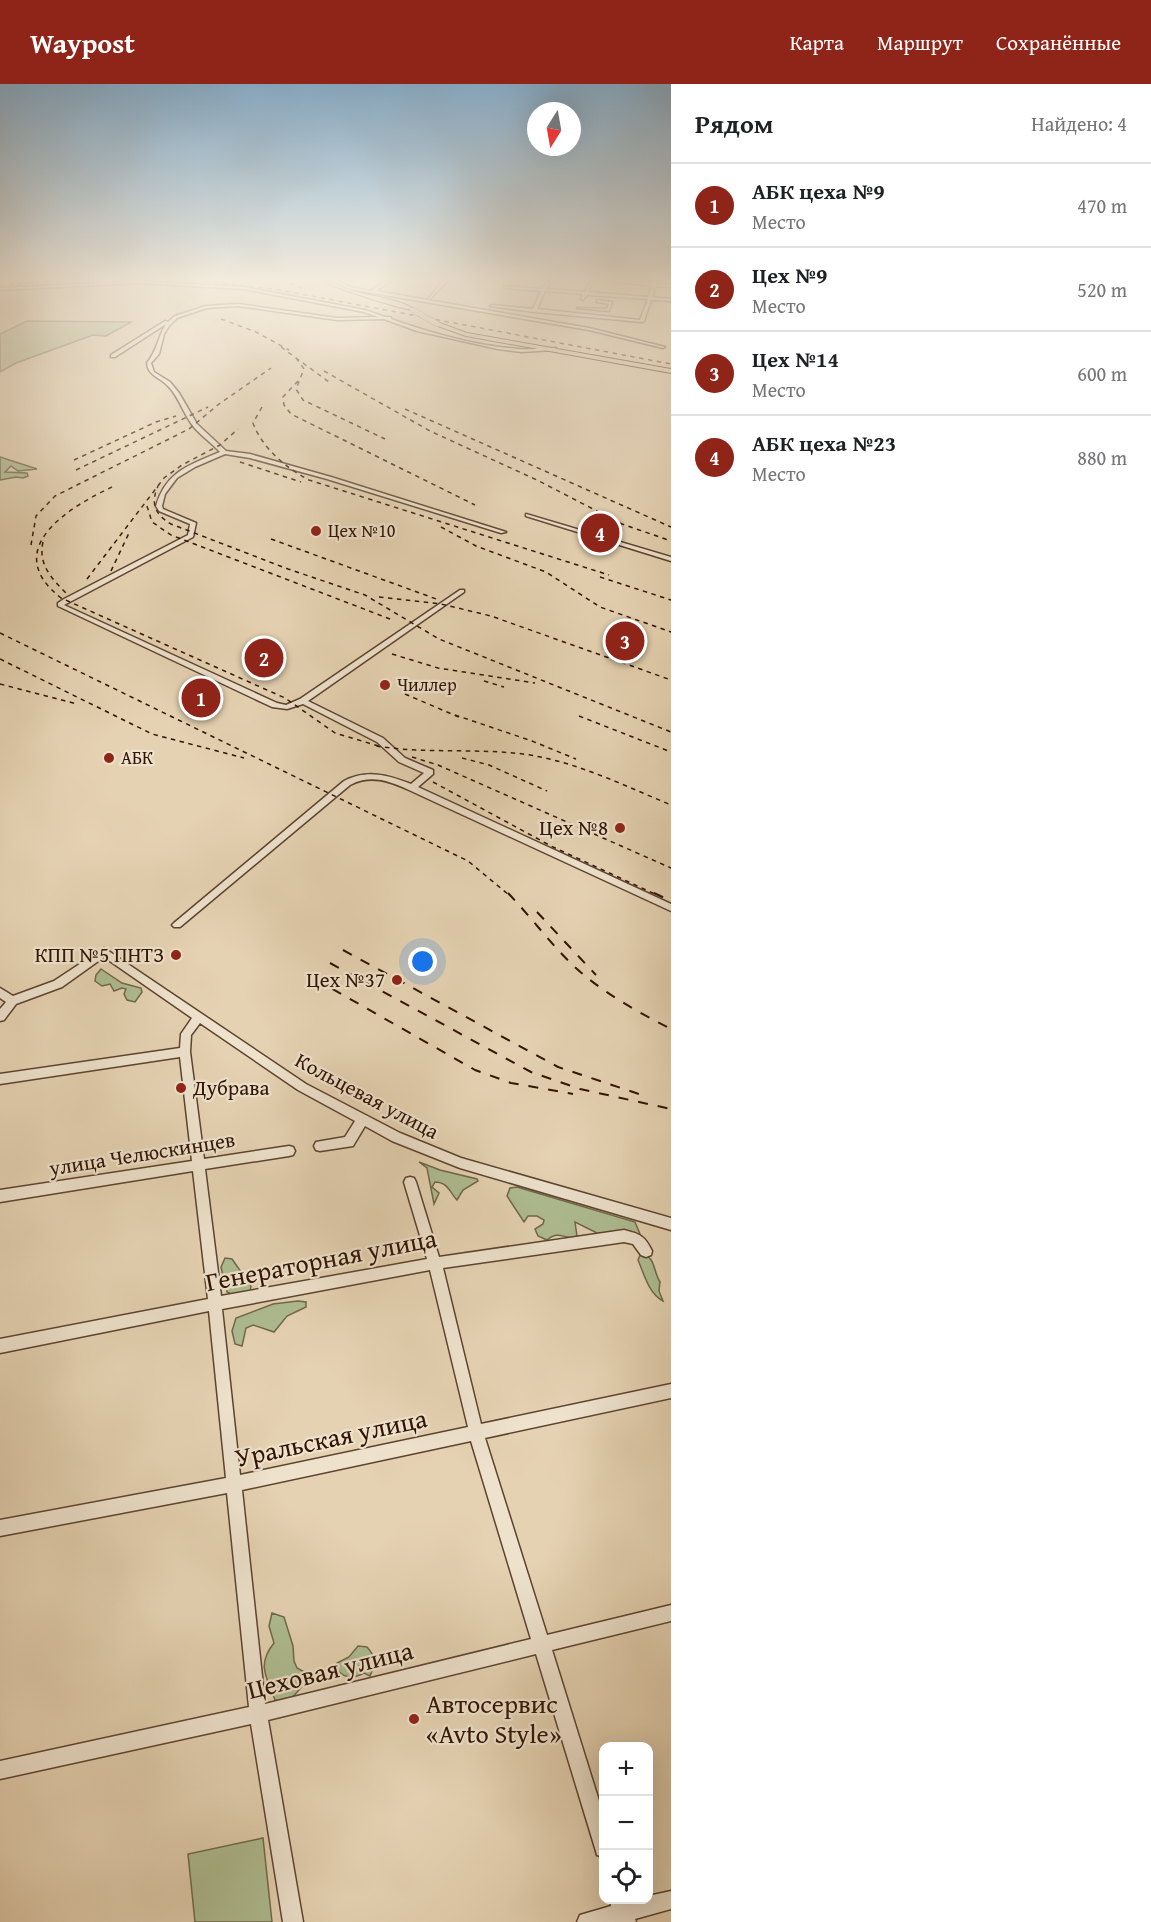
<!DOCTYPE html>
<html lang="ru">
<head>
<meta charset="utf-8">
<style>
	:root { --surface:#fff; --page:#f6f6f6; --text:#202124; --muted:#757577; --line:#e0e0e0; --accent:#8f2418 }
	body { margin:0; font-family:"Gentium Book Plus",serif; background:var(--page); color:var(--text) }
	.controls { position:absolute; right:18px; bottom:18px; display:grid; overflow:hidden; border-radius:12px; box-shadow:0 6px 24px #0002 }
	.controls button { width:54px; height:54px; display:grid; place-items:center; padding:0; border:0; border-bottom:2px solid var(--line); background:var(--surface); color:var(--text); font:30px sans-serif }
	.compass { position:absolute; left:527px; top:18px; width:54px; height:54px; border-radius:50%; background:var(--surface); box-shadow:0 6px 24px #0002; rotate:191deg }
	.you { position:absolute; left:423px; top:878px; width:21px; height:21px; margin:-15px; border:4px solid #fff; border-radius:50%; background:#1a73e8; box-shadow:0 0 0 9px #1a73e833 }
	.badge { display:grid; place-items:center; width:39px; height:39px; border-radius:50%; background:var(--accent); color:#fff; font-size:20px; font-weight:700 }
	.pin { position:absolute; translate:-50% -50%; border:3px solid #fff; box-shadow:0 2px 6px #0006 }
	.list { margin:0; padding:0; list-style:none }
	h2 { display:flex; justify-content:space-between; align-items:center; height:78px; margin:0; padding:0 24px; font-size:26px }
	h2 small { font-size:20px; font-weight:400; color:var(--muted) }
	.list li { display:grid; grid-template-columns:39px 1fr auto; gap:18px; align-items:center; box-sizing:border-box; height:84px; padding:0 24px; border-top:2px solid var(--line) }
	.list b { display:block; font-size:22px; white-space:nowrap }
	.list p { margin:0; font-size:20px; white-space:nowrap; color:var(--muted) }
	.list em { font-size:20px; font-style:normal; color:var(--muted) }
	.icon { flex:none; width:33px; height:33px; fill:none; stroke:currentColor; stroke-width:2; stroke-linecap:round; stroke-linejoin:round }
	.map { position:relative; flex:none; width:671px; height:1838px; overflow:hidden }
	header { display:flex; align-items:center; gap:36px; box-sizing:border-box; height:84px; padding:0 30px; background:var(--accent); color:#fff }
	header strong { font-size:28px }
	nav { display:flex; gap:33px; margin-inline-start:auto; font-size:21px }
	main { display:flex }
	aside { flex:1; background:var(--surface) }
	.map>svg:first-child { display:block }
	.green { fill:#aebd91; stroke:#6f684a; stroke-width:1.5 }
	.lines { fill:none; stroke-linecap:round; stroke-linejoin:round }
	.minor-casing { stroke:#5d432f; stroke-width:3 }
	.major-casing { stroke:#301303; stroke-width:2 }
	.minor { fill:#eee2cd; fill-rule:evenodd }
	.major { fill:#e5d2b2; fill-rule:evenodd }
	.rail-far1 { stroke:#301303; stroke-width:1.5; stroke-dasharray:4.5 4.5; stroke-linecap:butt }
	.rail { stroke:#301303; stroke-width:2; stroke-dasharray:10 10; stroke-linecap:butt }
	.major-bridge-casing { stroke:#301303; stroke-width:6; stroke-linecap:butt }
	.major-bridge { stroke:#e5d2b2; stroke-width:5 }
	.poi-dot { fill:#8f2418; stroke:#eee2cd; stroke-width:2 }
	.labels { text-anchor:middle; stroke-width:4.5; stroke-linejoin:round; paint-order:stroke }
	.far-poi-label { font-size:18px; fill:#301303; stroke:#eee2cd; text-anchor:start }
	.poi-label { font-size:21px; fill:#301303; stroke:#eee2cd; text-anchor:end }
	.street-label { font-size:21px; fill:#301303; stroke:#eee2cd }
	.near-street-label { font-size:26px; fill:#301303; stroke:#eee2cd }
	.near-poi-label { font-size:26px; fill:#301303; stroke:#eee2cd; text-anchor:start }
</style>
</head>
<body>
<header>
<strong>Waypost</strong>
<nav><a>Карта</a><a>Маршрут</a><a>Сохранённые</a></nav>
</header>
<main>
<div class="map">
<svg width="671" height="1838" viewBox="0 0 671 1838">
	<rect width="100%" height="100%" fill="#e5d2b2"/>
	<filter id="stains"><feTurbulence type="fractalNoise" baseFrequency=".00333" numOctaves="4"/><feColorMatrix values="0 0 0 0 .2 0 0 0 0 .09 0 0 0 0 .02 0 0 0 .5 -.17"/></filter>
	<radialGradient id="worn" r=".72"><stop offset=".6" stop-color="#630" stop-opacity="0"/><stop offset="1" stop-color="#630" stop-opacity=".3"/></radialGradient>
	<path class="green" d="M27,237L131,238L106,252L93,251L16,279L0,288V250Z
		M0,373L37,385L18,387L11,382L5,388L27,389L28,392L23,394L16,393L0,396Z
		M101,885L122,899L141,904L142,908L135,918L127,916L124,910L126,905L122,904L114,907L110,900L102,902L95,897L96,891Z
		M419,1078L440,1086L477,1095L478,1097L463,1106L457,1116C450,1109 448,1098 435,1098L432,1103L439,1109L434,1120L427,1084Z
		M517,1103L635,1138L640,1150L635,1153L597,1149L575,1138L577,1152L573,1154C562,1153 557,1147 547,1156L538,1152L535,1145L543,1140L544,1136L537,1132H528L524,1138L507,1112L510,1104Z
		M641,1169C656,1173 653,1187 660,1198L659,1207L663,1217C649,1210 644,1190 638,1176Z
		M225,1174L232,1175L251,1202L250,1209L235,1212L227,1208L221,1183Z
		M298,1217L306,1218V1223L287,1232L274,1248L253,1241L246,1244L242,1262L235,1260L232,1247L236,1234L273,1220Z
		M272,1529L284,1533L293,1562L294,1577L297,1584L306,1589V1598L290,1616L283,1618L275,1616C267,1594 256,1581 274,1559L269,1542Z
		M358,1562L367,1563C376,1573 376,1579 370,1592L364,1589C353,1595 342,1595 336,1583L337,1579L349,1573Z
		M263,1754L272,1838H195L188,1770Z"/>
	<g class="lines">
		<defs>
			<path id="minor" d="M138,197L243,203L365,226L385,233H391V235C430,249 477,262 518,265C531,266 543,264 556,264L554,266L521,268L498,265L417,247L384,235L337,236L238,222L207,224L177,234L169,242L164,250L159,270L151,279L154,288L170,298L179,309L197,340L226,367L250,370L331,393L506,448L501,449L327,395L250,374L225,370L195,383L177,394L165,410L162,422L163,425L196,439L193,453L64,521L277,619L286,621L300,615L460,506H464V508L308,617L383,654L405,674L433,686V690L418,703L671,820V827L409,706C389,697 371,690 350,701L180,843H174L172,841L174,839L344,697C367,685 388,691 411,700L424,689L399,678L377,658L303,620L287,625L272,623L58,522V519L64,515L188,451L190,440L159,427L156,422C166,387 190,381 220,368C212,359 200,351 193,342C183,329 179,313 168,302C160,293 148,292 147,279C158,265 157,255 166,240L115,273H111V271L165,237L168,238L175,232L206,222L238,220L337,234L378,233L364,228L243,205L138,199L0,206V204Z
				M332,197H336L350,203L371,207L386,197H390L376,207L589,244L665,263L663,264L589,246L349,205Z
				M443,197H447L430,215H428Z
				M590,197H594L588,208L648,213L652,202L605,197L653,199L654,197H658L657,200L671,201V203L656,202L652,213L671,215V217L651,216L644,237L642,238L534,228L490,222L492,221L533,225L541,207L505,204L504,202L542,205L547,198L549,199L546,205L585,208ZM545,207L583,210L581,215L583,216L587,211L648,215L640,236L537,225Z
				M597,216L612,218L609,227L577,224L607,225L609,220L597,218Z
				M526,430L671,473V477L526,432Z
				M104,864L306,1000L400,1049L461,1074L671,1134V1146L460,1084L392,1057L365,1042L353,1062L320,1067L316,1066L314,1062L316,1058L345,1053L355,1037L298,1006L200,939L191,951L190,968L204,1075L289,1062L293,1063L295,1067L293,1071L289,1072L205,1085L221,1212L427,1175L404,1098L406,1094L410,1093L414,1094L416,1098L439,1173L624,1146C640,1150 645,1152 652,1167L651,1171L646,1173L641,1171L633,1160L624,1158L443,1184L481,1340L671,1300V1314L485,1354L547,1551L671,1521V1537L552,1566L604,1733V1773L597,1771L595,1764L536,1570L268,1636L303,1838H283L251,1640L0,1695V1677L249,1623L227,1409L0,1452V1436L226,1394L209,1227L0,1269V1255L208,1215L193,1087L0,1118V1106L192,1077L180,973L0,1000V990L180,964L181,950L192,934L104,873L62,903L16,920L4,936L0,937V925L6,918L0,914V904L13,912L54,897ZM430,1186L468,1343L240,1391L222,1225ZM471,1357L531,1555L265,1620L242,1406Z
				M671,1807V1825L635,1835L636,1838H577L580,1831L611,1822L610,1816H628L629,1817L648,1816V1812Z"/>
			<path id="major" d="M324,197C333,197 342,204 351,206C372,213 397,214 416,226C409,228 331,203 324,197Z
				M437,238L467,249L671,285V289L466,252L435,241Z"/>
		</defs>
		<use href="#minor" class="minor-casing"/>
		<use href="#major" class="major-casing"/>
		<use href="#minor" class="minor"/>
		<use href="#major" class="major"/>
		<path class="rail-far1" d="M205,197L280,206L671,280
			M281,197L303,204
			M0,201L57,197
			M221,235L256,248L289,266
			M281,263L329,298
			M296,274L304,285L296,305L303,316L385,355
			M324,287L430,347L537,396L622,440L671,457
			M298,297L283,313L284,321L291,330L475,421
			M262,323L253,339C262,364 286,384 309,396L609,491
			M405,325L671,443
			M74,376L156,338L176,332
			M240,378L301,398
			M76,386L208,323
			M159,400C150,418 154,430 171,440L288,485L365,511L439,555L671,648
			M112,403C67,424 0,466 61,514L285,614L335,649L382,663
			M147,422L152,438L171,451L390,535
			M441,443L476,462L546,488L600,523L671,548
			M271,455L439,516
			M43,458C38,480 51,494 66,509
			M31,461L36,432L55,412L189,345L219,320L271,284
			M111,487L129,449
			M600,493L671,516
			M87,495L164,394L182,381L220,361L238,345
			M379,513L441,520L491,532L671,596
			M0,549L468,777L509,811
			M392,570L438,584L535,599
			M0,575L152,650L244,674
			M484,597L504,603
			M0,600L77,620
			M405,610L461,634
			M455,631L532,657L576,675
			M579,632L671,668
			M376,662C425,670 474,664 523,670C575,677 623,701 671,721
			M412,673L438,681L671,784
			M462,674L489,681L547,707
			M433,698L551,762L657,811"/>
		<path class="rail" d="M508,809C532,834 552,862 577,885C605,910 638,928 671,945
			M654,809L671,817
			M537,828L596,891
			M343,866L558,983L642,1011
			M330,879L531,988L580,1005L671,1025
			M315,895L475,986L511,999L573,1010"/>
		<defs>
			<path id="major-bridge" d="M413,226L437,240"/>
		</defs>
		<use href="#major-bridge" class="major-bridge-casing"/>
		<use href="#major-bridge" class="major-bridge"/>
	</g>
	<linearGradient id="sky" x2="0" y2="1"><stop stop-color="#89b4d5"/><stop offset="0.43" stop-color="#f3ebdc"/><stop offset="1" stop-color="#f3ebdc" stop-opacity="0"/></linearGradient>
	<rect width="671" height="454" fill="url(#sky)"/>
	<g class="poi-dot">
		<circle cx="316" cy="447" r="6"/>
		<circle cx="385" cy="601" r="6"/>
		<circle cx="109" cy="674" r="6"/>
		<circle cx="620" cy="744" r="6"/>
		<circle cx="176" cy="871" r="6"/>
		<circle cx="397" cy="896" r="6"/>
		<circle cx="181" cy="1004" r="6"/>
		<circle cx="414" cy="1635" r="6"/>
	</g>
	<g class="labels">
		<g class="far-poi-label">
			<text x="328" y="453">Цех №10</text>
			<text x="397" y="607">Чиллер</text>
			<text x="121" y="680">АБК</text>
		</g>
		<g class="poi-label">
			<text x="608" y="751">Цех №8</text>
			<text x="164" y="878">КПП №5 ПНТЗ</text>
			<text x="385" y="903">Цех №37</text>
			<text x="193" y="1011" text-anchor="start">Дубрава</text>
		</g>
		<g class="street-label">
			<text transform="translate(367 1012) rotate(28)" y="7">Кольцевая улица</text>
			<text transform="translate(142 1070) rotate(-9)" y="7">улица Челюскинцев</text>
		</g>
		<g class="near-street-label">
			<text transform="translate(321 1176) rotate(-11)" y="9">Генераторная улица</text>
			<text transform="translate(331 1354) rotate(-12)" y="9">Уральская улица</text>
			<text transform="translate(330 1586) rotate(-14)" y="9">Цеховая улица</text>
		</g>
		<g class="near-poi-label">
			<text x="426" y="1629">Автосервис<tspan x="426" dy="30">«Avto Style»</tspan></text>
		</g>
	</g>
	<rect width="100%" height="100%" filter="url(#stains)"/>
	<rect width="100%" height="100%" fill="url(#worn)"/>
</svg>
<div class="controls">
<button>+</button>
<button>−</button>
<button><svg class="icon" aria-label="locate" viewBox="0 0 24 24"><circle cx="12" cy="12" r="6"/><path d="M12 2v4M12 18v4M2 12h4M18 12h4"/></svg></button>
</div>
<svg class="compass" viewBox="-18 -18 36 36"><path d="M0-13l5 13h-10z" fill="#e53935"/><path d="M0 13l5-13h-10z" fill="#757577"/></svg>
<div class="you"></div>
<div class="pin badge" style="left:201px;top:614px">1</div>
<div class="pin badge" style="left:264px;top:574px">2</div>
<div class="pin badge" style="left:625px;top:557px">3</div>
<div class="pin badge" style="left:600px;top:449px">4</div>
</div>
<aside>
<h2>Рядом<small>Найдено: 4</small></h2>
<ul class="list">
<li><span class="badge">1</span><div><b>АБК цеха №9</b><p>Место</p></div><em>470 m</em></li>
<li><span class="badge">2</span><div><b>Цех №9</b><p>Место</p></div><em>520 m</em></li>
<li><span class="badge">3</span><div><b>Цех №14</b><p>Место</p></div><em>600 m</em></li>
<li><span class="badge">4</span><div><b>АБК цеха №23</b><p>Место</p></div><em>880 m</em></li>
</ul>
</aside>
</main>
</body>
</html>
